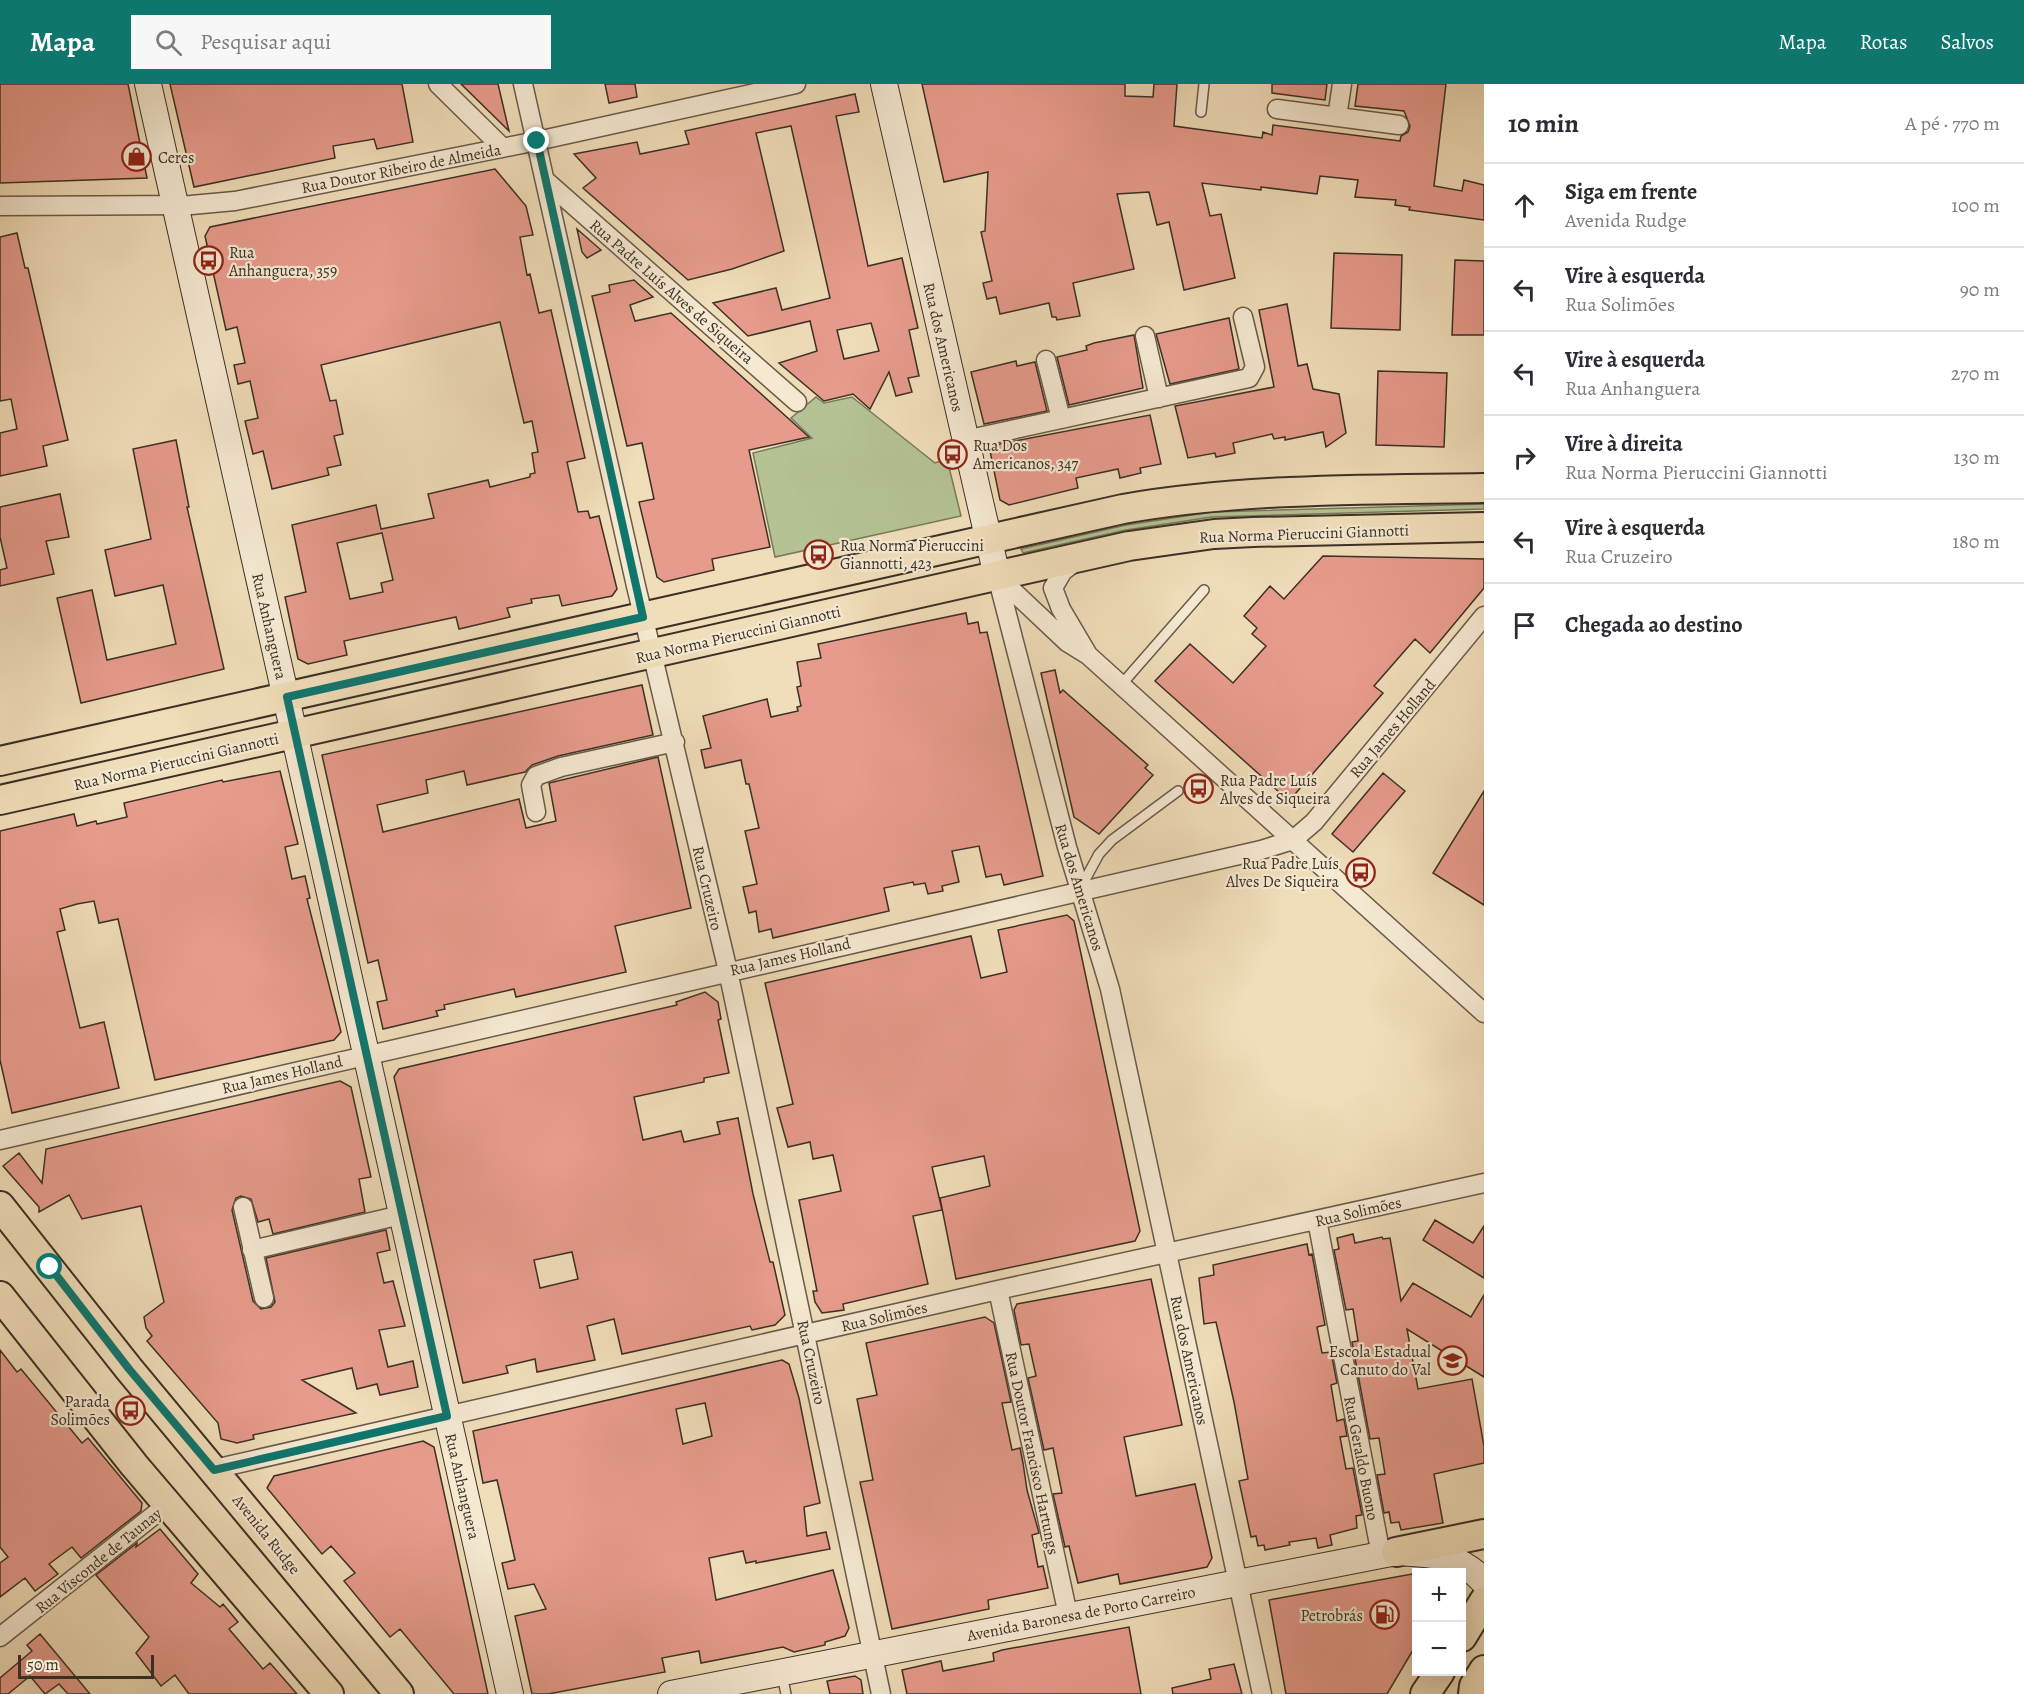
<!DOCTYPE html>
<html lang="pt">
<head>
<meta charset="utf-8">
<style>
	:root { --surface:#fff; --page:#f7f7f7; --text:#2b2b33; --muted:#7c7c81; --line:#e1e1e2; --accent:#0f766e }
	body { margin:0; font-family:Alegreya,serif; background:var(--page); color:var(--text) }
	.controls { position:absolute; right:18px; bottom:18px; display:grid; overflow:hidden; border-radius:0px; box-shadow:0 6px 24px #0002 }
	.controls button { width:54px; height:54px; display:grid; place-items:center; padding:0; border:0; border-bottom:2px solid var(--line); background:var(--surface); color:var(--text); font:30px sans-serif }
	.scale { position:absolute; left:18px; bottom:15px; width:136px; box-sizing:border-box; padding-left:6px; border:3px solid #3c3025; border-top:0; font-size:16px; line-height:21px; white-space:nowrap; color:#3c3025; -webkit-text-stroke:4px #f5e9d2; paint-order:stroke }
	.stop { position:absolute; width:18px; height:18px; margin:-14px; border:4px solid #0f766e; border-radius:50%; background:#fff }
	.stop.end { background:#0f766e; border-color:#fff; box-shadow:0 2px 6px #0008 }
	.list { margin:0; padding:0; list-style:none }
	h2 { display:flex; justify-content:space-between; align-items:center; height:78px; margin:0; padding:0 24px; font-size:26px }
	h2 small { font-size:20px; font-weight:400; color:var(--muted) }
	.list li { display:grid; grid-template-columns:39px 1fr auto; gap:18px; align-items:center; box-sizing:border-box; height:84px; padding:0 24px; border-top:2px solid var(--line) }
	.list b { display:block; font-size:22px; white-space:nowrap }
	.list p { margin:0; font-size:20px; white-space:nowrap; color:var(--muted) }
	.list em { font-size:20px; font-style:normal; color:var(--muted) }
	.icon { flex:none; width:33px; height:33px; fill:none; stroke:currentColor; stroke-width:2; stroke-linecap:round; stroke-linejoin:round }
	.map { position:relative; flex:none; width:1484px; height:1610px; overflow:hidden }
	header { display:flex; align-items:center; gap:36px; box-sizing:border-box; height:84px; padding:0 30px; background:var(--accent); color:#fff }
	header strong { font-size:28px }
	nav { display:flex; gap:33px; margin-inline-start:auto; font-size:21px }
	.search { width:420px; height:54px; background:var(--page); display:flex; align-items:center; gap:15px; box-sizing:border-box; padding:0 21px; border-radius:0px; color:var(--muted); font-size:22px }
	main { display:flex }
	aside { flex:1; background:var(--surface) }
	.map>svg:first-child { display:block }
	.green { fill:#b4c294; stroke:#78795c; stroke-width:1.5 }
	.building { fill:#e79b8c; stroke:#3c3025; stroke-width:1.5; fill-rule:evenodd }
	.lines { fill:none; stroke-linecap:round; stroke-linejoin:round }
	.lane-casing { stroke:#695b4a; stroke-width:12 }
	.street-casing { stroke:#695b4a; stroke-width:21 }
	.secondary-casing { stroke:#3c3025; stroke-width:28 }
	.primary-casing { stroke:#3c3025; stroke-width:32 }
	.lane { stroke:#f5e9d2; stroke-width:9 }
	.street { stroke:#f5e9d2; stroke-width:18 }
	.secondary { stroke:#f5e9d2; stroke-width:26 }
	.primary { stroke:#f0ddb9; stroke-width:28 }
	.route { stroke:#0f766e; stroke-width:8 }
	.labels { text-anchor:middle; stroke-width:4.5; stroke-linejoin:round; paint-order:stroke }
	.poi-label { font-size:16px; fill:#3c3025; stroke:#f5e9d2; text-anchor:start }
	.street-label { font-size:16px; fill:#3c3025; stroke:#f5e9d2 }
</style>
</head>
<body>
<header>
<strong>Mapa</strong>
<div class="search"><svg class="icon" aria-label="search" viewBox="0 0 24 24"><circle cx="10" cy="10" r="6"/><path d="M15 15l6 6"/></svg>Pesquisar aqui</div>
<nav><a>Mapa</a><a>Rotas</a><a>Salvos</a></nav>
</header>
<main>
<div class="map">
<svg width="1484" height="1610" viewBox="0 0 1484 1610">
	<rect width="100%" height="100%" fill="#f0ddb9"/>
	<filter id="stains"><feTurbulence type="fractalNoise" baseFrequency=".00333" numOctaves="4"/><feColorMatrix values="0 0 0 0 .2 0 0 0 0 .09 0 0 0 0 .02 0 0 0 .5 -.17"/></filter>
	<radialGradient id="worn" r=".72"><stop offset=".6" stop-color="#630" stop-opacity="0"/><stop offset="1" stop-color="#630" stop-opacity=".3"/></radialGradient>
	<path class="green" d="M816,313L824,319L852,313L935,379L947,375L961,432L775,473L753,369L812,354L791,334Z
		M1484,420V425L1212,433L1126,446L1023,469L1021,465L1126,441L1212,428Z"/>
	<path class="building" d="M0,0H128L147,94L0,99Z
		M170,0H402L413,58L377,65L374,55L333,62L335,74L194,103Z
		M461,0H498L509,47Z
		M605,0H635L637,13L609,19Z
		M922,0H1125V12L1153,13L1154,0H1177L1174,42L1262,54L1263,48L1272,51L1273,41L1400,57L1401,52L1408,48L1410,42L1404,27L1355,22L1358,0H1446L1434,102L1462,107L1464,96L1484,101V136L1409,126L1410,123L1395,121L1396,116L1355,113L1358,96L1320,92L1317,110L1261,103V106L1202,99L1210,132L1221,130L1235,194L1184,206L1169,138L1157,141L1149,108L1117,110L1134,185L1073,199L1080,232L1057,236L1056,233H1052L1049,219L1000,230L996,213L987,215L983,199L992,197L981,148L985,147L988,88L944,98Z
		M1272,0H1327L1325,16L1272,9Z
		M855,10L859,28L836,32L868,182L902,174L918,244L909,246L919,292L908,294L912,308L896,312L889,288L870,325L853,310L824,317L779,279L817,267L810,237L748,252L713,219L776,204L782,226L830,214L791,42L756,49L784,167L732,185L688,196L583,104L596,94L574,70L637,58L640,70L689,60L685,47ZM871,239L879,267L844,275L837,246Z
		M495,85L526,122L533,151L520,153L527,191L530,190L539,229L551,226L585,374L567,378L578,428L588,427L590,434L599,432L617,505L612,512L562,522L559,511L531,515L532,519L507,524L510,533L459,545L456,533L344,557L347,571L308,580L298,575L285,513L306,508L292,441L376,421L381,445L434,434L428,410L488,396L490,403L530,393V390L535,389L532,369L538,368L532,337L524,339L500,238L321,281L330,317L336,316L343,350L334,352L341,381L327,384L329,391L272,405L263,367L253,370L245,337L258,334L250,297L238,300L234,281L245,279L237,243L226,246L205,152L210,143ZM382,449L393,496L381,499L383,508L350,515L337,459Z
		M577,145L601,166L587,174L582,168Z
		M17,149L25,184H28L68,356L43,362L47,382L0,392V349L17,345L11,315L0,317V153Z
		M1334,169L1402,171L1400,246L1331,244Z
		M1455,176L1484,177V251H1452Z
		M634,196L653,213L630,221L635,237L671,229L809,353L749,366L770,463L712,475L714,486L664,498L657,493L639,418L654,415L642,359L627,362L592,212L610,208L609,201Z
		M1287,220L1298,282L1307,280L1313,305L1339,310L1346,349L1326,363L1323,348L1285,356V353L1274,355L1272,350L1233,359L1235,369L1216,373L1215,369L1188,374L1175,322L1274,303L1259,226Z
		M1229,234L1239,285L1170,300L1156,250Z
		M1134,251L1143,304L1069,321L1057,273L1087,266L1086,262L1094,259Z
		M1016,277L1017,282L1035,278L1047,327L984,340L971,288Z
		M1378,287L1447,289L1444,363L1376,361Z
		M1150,331L1161,380L1140,384L1141,389L1120,394L1118,385L1076,394L1078,404L1009,421L1000,416L989,362Z
		M176,356L189,423H187L224,585L81,619L57,514L92,506L107,576L176,560L163,501L115,512L105,466L151,455L133,365Z
		M60,410L69,453L46,457L54,490L0,502V486L7,484L0,453V423Z
		M1323,472L1484,475V504L1430,569L1415,555L1374,602L1383,609L1289,717L1155,597L1190,560L1233,599L1266,562L1252,550L1257,544L1244,532L1270,502L1284,515Z
		M966,529L968,540L978,538L980,549L987,548L1043,792L1004,801L1001,790L986,793L979,762L952,767L959,798L942,802L943,807L928,810L925,799L914,801L913,798L884,804L889,827L773,854L771,845L759,848L756,827L749,829L743,803L757,800L745,747L759,744L749,700H746L741,676L705,684L701,666L711,664L703,632L767,615L771,633L798,627L797,623L801,622L797,603L801,602L797,578L821,574L818,560Z
		M1055,586L1060,609L1063,606L1148,681L1145,684L1153,691L1099,750L1074,733L1041,589Z
		M642,601L653,651L558,672L532,681L525,688L467,701L464,687L426,696L428,709L377,721L383,748L519,715L526,744L556,737L549,699L658,673L691,824L615,842L626,888L516,913L514,905L444,921L445,925L436,927L438,932L383,945L377,918L387,916L378,876L368,879L322,671Z
		M280,687L298,760L285,763L292,795L305,792L310,814L307,815L341,948L334,956L155,996L118,835L99,839L94,817L77,820L60,825L65,846L57,848L80,944L104,938L119,1004L12,1029L0,976V747L74,730L77,742L96,737L97,740L127,733L124,719L222,696L223,698Z
		M1383,689L1405,707L1353,768L1332,750Z
		M1484,707V821L1433,789Z
		M1067,831L1074,837L1140,1147L1135,1157L956,1195L940,1114L990,1102L984,1072L932,1083L942,1126L913,1132L928,1200L843,1220L844,1226L822,1229L815,1218L813,1207H817L799,1116L841,1107L833,1071L813,1075L810,1058L788,1063L777,1024L793,1020L765,899L971,852L981,894L1007,888L998,846Z
		M705,908L718,918L721,935L718,936L729,989L704,994V998L634,1013L643,1056L681,1047L684,1058L720,1050L717,1038L738,1034L753,1110L770,1178H773L785,1231L775,1241L752,1246L750,1242L622,1270L614,1235L587,1242L595,1276L537,1288L535,1275L506,1282L508,1289L463,1299L394,993L399,985L677,921L676,918ZM572,1168L578,1195L540,1204L534,1176Z
		M340,997L351,1003L371,1093L359,1095L365,1128L273,1150L269,1135L258,1138L251,1115L241,1112L236,1114L232,1126L253,1217L261,1225L271,1223L275,1218L266,1174L386,1146L390,1166L377,1169L384,1199L393,1197L405,1242L379,1246L388,1283L413,1277L418,1303L380,1311L377,1300L357,1305L352,1284L302,1296L356,1329L253,1351L254,1355L237,1359L221,1355L218,1339L147,1257L152,1252L146,1244L144,1233L164,1218L141,1122L82,1135L69,1111L39,1128V1123L3,1082L19,1069L42,1099L46,1065Z
		M1435,1136L1473,1159L1484,1142V1194L1423,1156Z
		M1353,1150L1355,1159L1382,1153L1383,1155L1390,1154L1401,1217L1413,1199L1471,1233L1484,1211V1293L1407,1245L1418,1305L1472,1295L1484,1362V1379L1434,1390L1443,1439L1401,1446L1399,1438L1391,1439L1389,1428L1384,1429L1377,1391L1385,1390L1379,1354L1370,1355L1352,1258L1358,1257L1353,1225L1346,1226L1334,1166L1339,1165L1337,1154Z
		M1307,1160L1309,1171L1312,1170L1325,1241L1317,1243L1322,1269L1331,1268L1337,1299L1331,1301L1337,1337L1344,1335L1347,1352L1340,1353L1346,1385L1353,1384L1362,1431L1356,1432L1357,1444L1330,1451L1332,1461L1318,1464L1316,1454L1289,1458L1290,1461L1265,1466L1264,1461L1258,1462L1256,1452L1251,1453L1239,1397L1248,1395L1234,1318L1216,1238L1204,1240L1199,1194L1214,1191L1213,1181Z
		M1151,1195L1182,1341L1124,1353L1136,1412L1195,1400L1212,1474L1207,1483L1120,1500L1118,1490L1078,1499L1069,1462L1065,1463L1053,1410L1062,1409L1053,1364L1044,1366L1028,1294L1036,1292L1029,1260L1021,1261L1014,1226L1017,1220Z
		M985,1233L994,1239L1011,1318L1002,1319L1012,1366L1020,1364L1023,1379L1027,1406L1039,1449L1032,1451L1038,1483L1043,1482L1048,1504L988,1516L989,1525L892,1545L860,1398L873,1396L857,1315L877,1311L866,1259Z
		M0,1266L17,1288L21,1285L82,1359L88,1354L142,1419L141,1427L81,1474L72,1463L49,1480L58,1490L35,1507L25,1494L0,1513V1479L8,1473L0,1463Z
		M782,1276L789,1280L799,1314L820,1419L804,1423L807,1452L826,1448L830,1465L756,1479V1477L746,1479L743,1467L709,1474L716,1516L833,1486L849,1544L845,1552L825,1558V1561L794,1568L783,1563L701,1579L699,1567L662,1574L665,1588L548,1610H532L515,1532L546,1525L534,1500L508,1505L502,1479L515,1476L503,1422L497,1396L483,1399L473,1347ZM705,1319L712,1352L683,1360L676,1325Z
		M423,1357L434,1363L488,1610H454L400,1545L390,1553L344,1497L355,1489L331,1462L322,1470L267,1404L274,1392Z
		M160,1445L198,1490L191,1499L220,1523L223,1520L238,1538L229,1545L263,1585L270,1579L297,1610H189L175,1591L161,1602L136,1569L149,1553L96,1491L137,1459L136,1463Z
		M1412,1490L1416,1495V1561L1387,1610H1286L1269,1516Z
		M1129,1543L1141,1610H907L902,1586L941,1577L943,1587L969,1582L994,1577L993,1569L1002,1566Z
		M40,1550L90,1610H68L59,1600L45,1610L30,1592L8,1610H0V1594L32,1567L27,1561Z
		M1234,1580L1242,1610H1173L1172,1604L1211,1595L1209,1585Z
		M855,1592L861,1596L863,1610H830L827,1597Z"/>
	<g class="lines">
		<defs>
			<path id="lane" d="M1201,28L1204,0
				M1121,601L1204,506
				M1080,805L1099,770L1112,756L1178,707
				M782,1591L786,1610"/>
			<path id="street" d="M438,0L503,64
				M523,0L636,502L728,887L881,1610
				M1277,25L1399,41
				M1337,33L1342,0
				M546,97L797,318
				M0,122L191,121L235,117L537,57L796,0
				M1145,252L1159,314
				M1046,276L1061,335
				M965,356L1249,294L1255,283L1243,233
				M1075,478L1063,487L1053,504L1061,525L1087,569
				M997,492L1067,763L1110,905L1262,1610
				M997,492L1067,558L1088,571L1484,929
				M536,728L531,701L536,692L561,683L675,658
				M0,1056L1261,766L1293,756L1314,738L1484,532
				M243,1123L264,1214
				M1317,1136L1381,1471
				M252,1166L401,1131
				M998,1206L1068,1531
				M214,1385L998,1206L1484,1099
				M0,1553L168,1420"/>
			<path id="secondary" d="M148,0L510,1610
				M884,0L997,492
				M671,1610L1396,1468C1430,1470 1460,1470 1484,1498"/>
			<path id="primary" d="M0,677L1123,425C1242,404 1364,406 1484,404
				M0,716L1129,462L1214,450L1253,448L1484,443
				M0,1122L129,1285L399,1610
				M0,1212L134,1381L329,1610
				M1396,1468L1484,1450
				M1462,1553L1484,1517
				M1425,1610L1440,1588
				M1473,1610L1474,1602L1484,1586"/>
		</defs>
		<use href="#lane" class="lane-casing"/>
		<use href="#street" class="street-casing"/>
		<use href="#secondary" class="secondary-casing"/>
		<use href="#primary" class="primary-casing"/>
		<use href="#lane" class="lane"/>
		<use href="#street" class="street"/>
		<use href="#secondary" class="secondary"/>
		<use href="#primary" class="primary"/>
	</g>
	<g class="lines">
		<path class="route" d="M50,1183L129,1285L214,1386L447,1332L287,613L643,533L537,57"/>
	</g>
	<defs>
		<symbol id="shop-ring" viewBox="-11 -11 22 22"><circle r="9.5" fill="#f5e9d2" stroke="#8f2418" stroke-width="1.5"/><path d="M-5-2.5h2.3a2.7 3.5 0 0 1 5.4 0H5L5.5 6h-11ZM-1.5-2.5h3a1.5 2.3 0 0 0-3 0Z" fill="#8f2418"/></symbol>
		<symbol id="bus-ring" viewBox="-11 -11 22 22"><circle r="9.5" fill="#f5e9d2" stroke="#8f2418" stroke-width="1.5"/><path d="M-5-6H5V4H4V6H2V4H-2V6H-4V4H-5ZM-3.5-4V0h7V-4ZM-3.5 1.2v1.5H-2V1.2ZM2 1.2v1.5H3.5V1.2Z" fill="#8f2418"/></symbol>
		<symbol id="school-ring" viewBox="-11 -11 22 22"><circle r="9.5" fill="#f5e9d2" stroke="#8f2418" stroke-width="1.5"/><path d="M0-5L7-2L0 1L-7-2ZM-4 1L0 2.5L4 1V4Q0 6-4 4Z" fill="#8f2418"/></symbol>
		<symbol id="fuel-ring" viewBox="-11 -11 22 22"><circle r="9.5" fill="#f5e9d2" stroke="#8f2418" stroke-width="1.5"/><path d="M-5.5-6h7V0h2V4h1.3V-2.5L3-4.5l.8-.8L6-3V5H2.5V1h-1V6h-7ZM-4.2-4.7v3.2H.2V-4.7Z" fill="#8f2418"/></symbol>
	</defs>
	<g fill-rule="evenodd">
		<use href="#shop-ring" x="120" y="56" width="33" height="33"/>
		<use href="#bus-ring" x="192" y="160" width="33" height="33"/>
		<use href="#bus-ring" x="936" y="354" width="33" height="33"/>
		<use href="#bus-ring" x="802" y="454" width="33" height="33"/>
		<use href="#bus-ring" x="1182" y="688" width="33" height="33"/>
		<use href="#bus-ring" x="1344" y="772" width="33" height="33"/>
		<use href="#school-ring" x="1436" y="1260" width="33" height="33"/>
		<use href="#bus-ring" x="114" y="1310" width="33" height="33"/>
		<use href="#fuel-ring" x="1368" y="1514" width="33" height="33"/>
	</g>
	<g class="labels">
		<g class="poi-label">
			<text x="158" y="79">Ceres</text>
			<text x="229" y="174">Rua<tspan x="229" dy="18">Anhanguera, 359</tspan></text>
			<text x="973" y="367">Rua Dos<tspan x="973" dy="18">Americanos, 347</tspan></text>
			<text x="840" y="467">Rua Norma Pieruccini<tspan x="840" dy="18">Giannotti, 423</tspan></text>
			<text x="1220" y="702">Rua Padre Luís<tspan x="1220" dy="18">Alves de Siqueira</tspan></text>
			<text x="1339" y="785" text-anchor="end">Rua Padre Luís<tspan x="1339" dy="18">Alves De Siqueira</tspan></text>
			<text x="1431" y="1273" text-anchor="end">Escola Estadual<tspan x="1431" dy="18">Canuto do Val</tspan></text>
			<text x="110" y="1323" text-anchor="end">Parada<tspan x="110" dy="18">Solimões</tspan></text>
			<text x="1363" y="1537" text-anchor="end">Petrobrás</text>
		</g>
		<g class="street-label">
			<text transform="translate(401 84) rotate(-11)" y="6">Rua Doutor Ribeiro de Almeida</text>
			<text transform="translate(672 207) rotate(41)" y="6">Rua Padre Luís Alves de Siqueira</text>
			<text transform="translate(944 263) rotate(77)" y="6">Rua dos Americanos</text>
			<text transform="translate(1304 449) rotate(-2)" y="6">Rua Norma Pieruccini Giannotti</text>
			<text transform="translate(270 542) rotate(77)" y="6">Rua Anhanguera</text>
			<text transform="translate(738 550) rotate(-13)" y="6">Rua Norma Pieruccini Giannotti</text>
			<text transform="translate(1392 644) rotate(-50)" y="6">Rua James Holland</text>
			<text transform="translate(176 677) rotate(-13)" y="6">Rua Norma Pieruccini Giannotti</text>
			<text transform="translate(1080 803) rotate(73)" y="6">Rua dos Americanos</text>
			<text transform="translate(708 804) rotate(77)" y="6">Rua Cruzeiro</text>
			<text transform="translate(790 872) rotate(-13)" y="6">Rua James Holland</text>
			<text transform="translate(282 990) rotate(-13)" y="6">Rua James Holland</text>
			<text transform="translate(1358 1127) rotate(-13)" y="6">Rua Solimões</text>
			<text transform="translate(884 1232) rotate(-13)" y="6">Rua Solimões</text>
			<text transform="translate(1190 1276) rotate(78)" y="6">Rua dos Americanos</text>
			<text transform="translate(812 1278) rotate(78)" y="6">Rua Cruzeiro</text>
			<text transform="translate(1033 1369) rotate(78)" y="6">Rua Doutor Francisco Hartungs</text>
			<text transform="translate(1362 1374) rotate(79)" y="6">Rua Geraldo Buono</text>
			<text transform="translate(463 1402) rotate(77)" y="6">Rua Anhanguera</text>
			<text transform="translate(267 1450) rotate(51)" y="6">Avenida Rudge</text>
			<text transform="translate(98 1476) rotate(-39)" y="6">Rua Visconde de Taunay</text>
			<text transform="translate(1081 1529) rotate(-11)" y="6">Avenida Baronesa de Porto Carreiro</text>
		</g>
	</g>
	<rect width="100%" height="100%" filter="url(#stains)"/>
	<rect width="100%" height="100%" fill="url(#worn)"/>
</svg>
<div class="controls">
<button>+</button>
<button>−</button>
</div>
<div class="scale">50 m</div>
<div class="stop" style="left:50px;top:1183px"></div>
<div class="stop end" style="left:537px;top:57px"></div>
</div>
<aside>
<h2>10 min<small>A pé · 770 m</small></h2>
<ul class="list">
<li><svg class="icon" aria-label="ahead" viewBox="0 0 24 24"><path d="M12 20V5M6 11l6-6 6 6"/></svg><div><b>Siga em frente</b><p>Avenida Rudge</p></div><em>100 m</em></li>
<li><svg class="icon" aria-label="left" viewBox="0 0 24 24"><path d="M17 20v-9H6M10 6l-5 5 5 5"/></svg><div><b>Vire à esquerda</b><p>Rua Solimões</p></div><em>90 m</em></li>
<li><svg class="icon" aria-label="left" viewBox="0 0 24 24"><path d="M17 20v-9H6M10 6l-5 5 5 5"/></svg><div><b>Vire à esquerda</b><p>Rua Anhanguera</p></div><em>270 m</em></li>
<li><svg class="icon" aria-label="right" viewBox="0 0 24 24"><path d="M7 20v-9h11M14 6l5 5-5 5"/></svg><div><b>Vire à direita</b><p>Rua Norma Pieruccini Giannotti</p></div><em>130 m</em></li>
<li><svg class="icon" aria-label="left" viewBox="0 0 24 24"><path d="M17 20v-9H6M10 6l-5 5 5 5"/></svg><div><b>Vire à esquerda</b><p>Rua Cruzeiro</p></div><em>180 m</em></li>
<li><svg class="icon" aria-label="arrive" viewBox="0 0 24 24"><path d="M6 21V4h12l-3 4 3 4H6"/></svg><div><b>Chegada ao destino</b></div></li>
</ul>
</aside>
</main>
</body>
</html>
